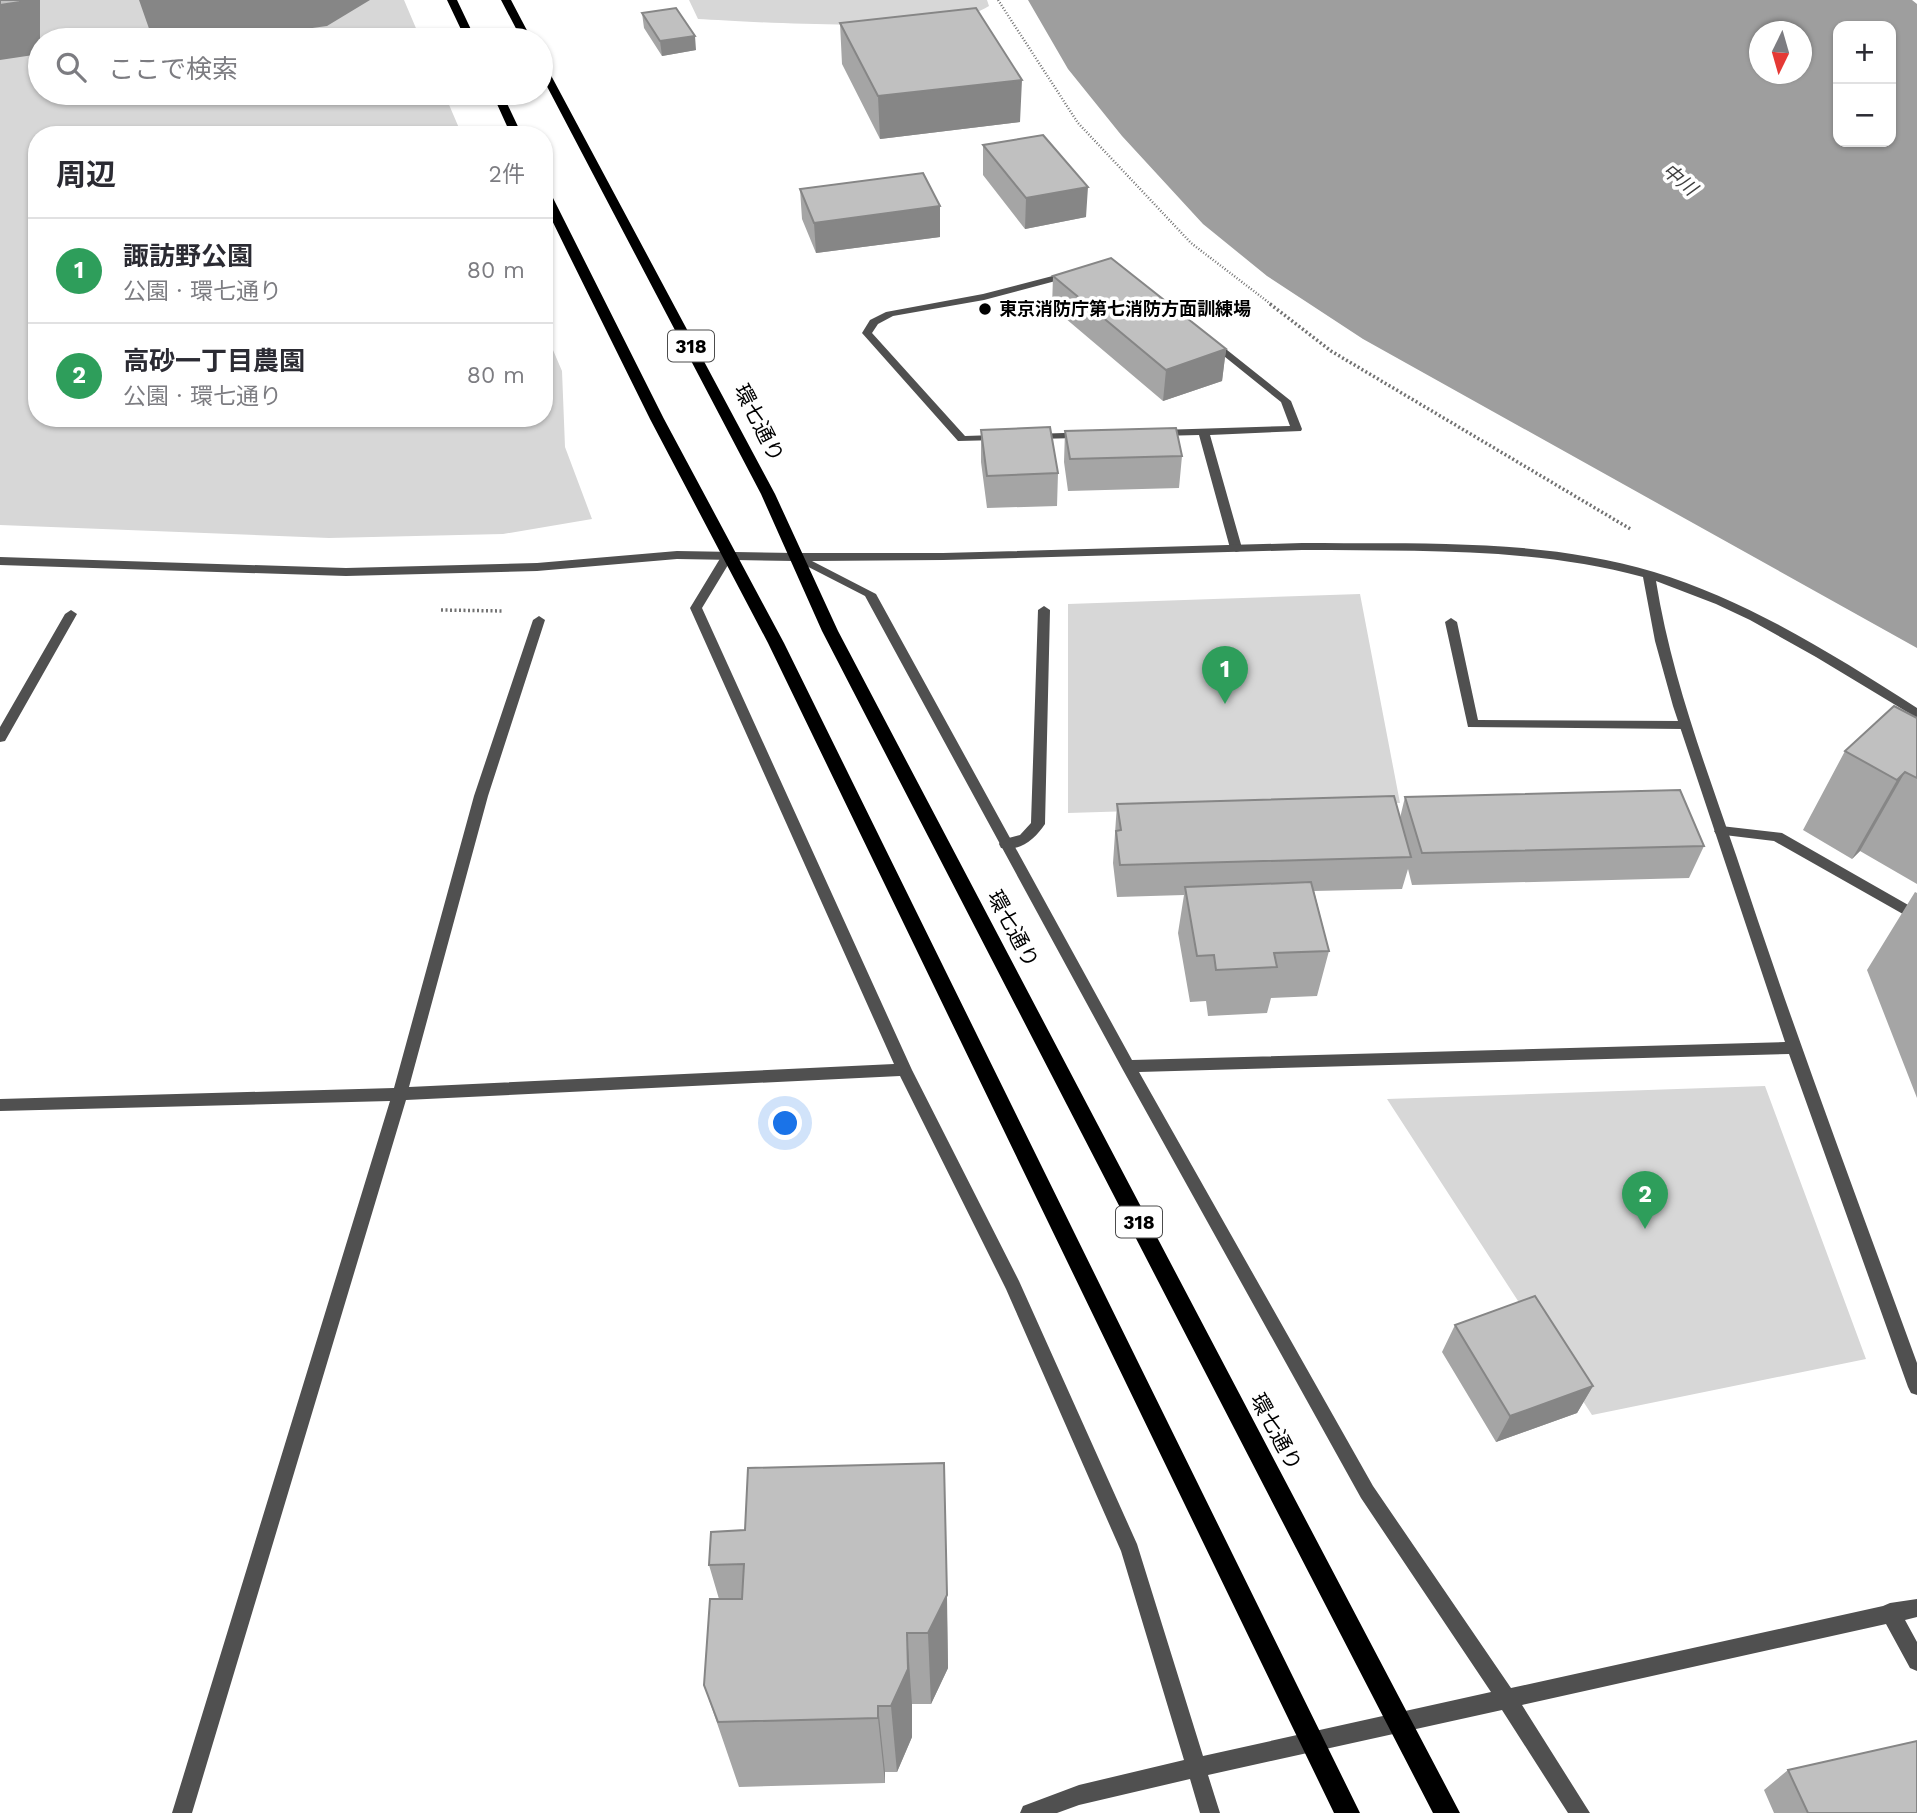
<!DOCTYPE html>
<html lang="ja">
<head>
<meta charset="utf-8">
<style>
	:root { --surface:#fff; --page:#f7f7f7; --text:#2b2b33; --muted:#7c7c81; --line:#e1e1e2; --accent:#000 }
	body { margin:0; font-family:"Work Sans","Noto Sans JP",sans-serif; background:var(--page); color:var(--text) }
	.controls { position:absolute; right:21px; top:21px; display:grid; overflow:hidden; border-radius:14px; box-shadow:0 2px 5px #0004 }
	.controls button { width:63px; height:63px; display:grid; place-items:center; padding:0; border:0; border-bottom:2px solid var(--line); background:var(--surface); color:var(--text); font:35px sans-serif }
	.compass { position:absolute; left:1749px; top:21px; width:63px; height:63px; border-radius:50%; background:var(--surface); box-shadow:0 2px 5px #0004; rotate:185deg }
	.you { position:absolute; left:786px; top:1124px; width:24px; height:24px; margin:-18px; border:5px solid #fff; border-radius:50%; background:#1a73e8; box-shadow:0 0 0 10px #1a73e833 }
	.badge { display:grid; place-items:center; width:46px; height:46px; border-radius:50%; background:var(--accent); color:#fff; font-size:23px; font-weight:700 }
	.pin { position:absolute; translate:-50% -58px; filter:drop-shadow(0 2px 4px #0008) }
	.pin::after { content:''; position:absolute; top:37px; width:24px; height:21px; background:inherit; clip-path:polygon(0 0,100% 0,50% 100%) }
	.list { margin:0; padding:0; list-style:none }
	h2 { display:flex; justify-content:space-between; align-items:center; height:91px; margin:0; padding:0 28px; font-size:30px }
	h2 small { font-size:23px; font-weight:400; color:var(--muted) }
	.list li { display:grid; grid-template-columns:46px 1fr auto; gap:21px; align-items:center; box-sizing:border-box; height:105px; padding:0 28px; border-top:2px solid var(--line) }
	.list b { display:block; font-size:26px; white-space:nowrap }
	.list p { margin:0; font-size:23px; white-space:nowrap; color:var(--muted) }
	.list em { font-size:23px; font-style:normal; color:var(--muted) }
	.icon { flex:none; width:38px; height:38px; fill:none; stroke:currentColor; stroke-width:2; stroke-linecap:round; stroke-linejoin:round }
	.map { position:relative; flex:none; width:1917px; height:1813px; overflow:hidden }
	.search { position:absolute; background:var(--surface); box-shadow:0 2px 5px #0004; left:28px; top:28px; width:525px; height:77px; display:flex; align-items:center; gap:18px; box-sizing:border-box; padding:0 24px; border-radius:38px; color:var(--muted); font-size:26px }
	.panel { position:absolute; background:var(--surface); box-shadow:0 2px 5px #0004; left:28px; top:126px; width:525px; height:301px; border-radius:28px }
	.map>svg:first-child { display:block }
	.green { fill:#d7d7d7 }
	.water { fill:#9e9e9e; fill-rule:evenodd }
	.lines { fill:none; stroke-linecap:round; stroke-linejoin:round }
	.path-far1 { stroke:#727272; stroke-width:2.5; stroke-dasharray:1 2; stroke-linecap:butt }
	.path { stroke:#727272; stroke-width:3.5; stroke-dasharray:2 2.5; stroke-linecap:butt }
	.service { fill:#505050; fill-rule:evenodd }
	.minor { fill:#505050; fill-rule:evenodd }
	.tertiary { fill:#505050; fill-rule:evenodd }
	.primary { fill:#000; fill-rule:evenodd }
	.wall { fill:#a5a5a5 }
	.shaded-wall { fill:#868686 }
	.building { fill:#c0c0c0; stroke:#868686; stroke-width:2 }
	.poi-dot { fill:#000; stroke:#fff; stroke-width:2.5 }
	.labels { text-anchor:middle; stroke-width:7; stroke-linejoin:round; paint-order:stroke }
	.far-poi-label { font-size:18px; font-weight:bold; fill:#000; stroke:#fff; text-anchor:start }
	.far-water-label { font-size:19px; font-style:italic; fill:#3f3f3f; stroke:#fff }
	.shield { fill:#fff; stroke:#4c4c4c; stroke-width:2 }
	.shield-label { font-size:19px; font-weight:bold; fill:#000 }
	.street-label { font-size:21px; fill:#000; stroke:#fff }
</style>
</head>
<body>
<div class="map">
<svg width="1917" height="1813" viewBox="0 0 1917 1813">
	<rect width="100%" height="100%" fill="#fff"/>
	<path class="green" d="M0,0H404L421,40H40V93H444L462,135H37V418H544V329L562,371L565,447L592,519L503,534L329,538L0,525Z
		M689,0H987L989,6C947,35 756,22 698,19Z
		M1360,594L1400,803L1068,813V604Z
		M1765,1086L1866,1359L1592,1415L1387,1099Z"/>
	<path class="water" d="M1028,0H1912L1917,4V648L1363,339L1267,276L1203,224L1122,136L1068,69ZM1838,26H1891V142H1838ZM1759,32H1801V74H1759Z"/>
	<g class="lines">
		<path class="path-far1" d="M998,0L1078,123L1191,243L1272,305"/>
		<path class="path" d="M1270,304L1331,351L1632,530
			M441,610L503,611"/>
		<path class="service" d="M1114,260L1291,401L1302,429L1301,431L1210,435L1242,548L1240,551L1236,552L1230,548L1199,435L958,441L862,333L870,320L886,312L983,294ZM1112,266L1281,402L1290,426L965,436L872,333L878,324L893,316L984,300Z
			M1044,606L1050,610L1045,824C1035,839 1020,852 1001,848L999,844L1001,840L1020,835L1031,823L1038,610Z
			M1451,618L1457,622L1478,720L1684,721L1690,725L1684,729L1468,727L1445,622Z
			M1721,826L1782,833L1917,910V922L1774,841L1716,834L1714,831Z"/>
		<path class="minor" d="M1302,543C1419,544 1541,538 1654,572C1749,601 1834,655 1917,708V718L1816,657L1750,620L1716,604L1656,581C1671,675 1705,765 1736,855C1792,1026 1855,1193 1917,1363V1395L1911,1393L1908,1387L1789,1054L1139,1072L1373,1486L1511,1688L1883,1606L1890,1603L1917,1599V1617L1905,1620L1917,1642V1671L1910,1668L1886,1624L1522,1705L1590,1813H1568L1502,1710L1208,1775L1220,1813H1200L1190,1779L1079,1805L1057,1813H1020L1023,1806L1079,1785L1184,1760L1121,1551L1006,1289L900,1076L406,1100L192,1813H172L390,1101L0,1111V1099L394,1088L474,796L533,620L539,616L545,620L488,796L409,1087L894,1064L690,608L724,552L728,551L734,555L702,608L912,1070L1019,1281L1137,1544L1203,1756L1491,1692L1361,1498L1123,1070L865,596L789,557L795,553H943ZM1302,550C1416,551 1532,547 1643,577L1655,641L1673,706L1785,1042L1132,1060L876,594L812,561L943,560Z
			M71,610L77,614L5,741L0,742V727L65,614Z"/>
		<path class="tertiary" d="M677,551L795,553L801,557L795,561L677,559L537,571L346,576L0,565V557L346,568L537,563Z"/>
		<path class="primary" d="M447,0H457L476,40H466Z
			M501,0H511L532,40H522Z
			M541,63L546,66L775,494L838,631L1460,1813H1433L822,631L761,494L541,75Z
			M492,93H502L522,135H511Z
			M544,189L550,192L664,419L784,643L1360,1813H1334L768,643L650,419L566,249L544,204Z"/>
	</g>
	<path class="wall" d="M642,13L696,50L662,56L644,28Z
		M840,23L1020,122L880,139L842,64Z
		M983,145L1086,217L1025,229L983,175Z
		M800,189L940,206V237L816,253L802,219Z
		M1053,276L1226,349L1222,381L1163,401L1052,307Z
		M981,430L1058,473L1057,506L987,508L981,462Z
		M1065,431L1182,456L1179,488L1068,491L1064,462Z
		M1917,718V884L1860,851L1852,859L1803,830L1845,751Z
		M1405,797L1704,846L1689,878L1412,885L1408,869L1402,889L1314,891L1329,951L1317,996L1271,998L1267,1013L1208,1016L1206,1001L1190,1002L1178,933L1184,895L1117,897L1113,863L1117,804L1400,818Z
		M1915,892L1917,893V1098L1867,970Z
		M1455,1325L1593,1386L1577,1413L1496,1442L1442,1352Z
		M944,1463L948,1668L931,1704H912V1737L897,1772H885V1783L739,1787L704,1685L719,1599L709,1565L745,1530Z
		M1788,1770L1917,1813H1774L1764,1790Z"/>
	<path class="shaded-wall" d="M20,0H40V54L0,60V5Z
		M139,0H370L327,26L225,40H153Z
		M695,36L696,50L662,56L660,41Z
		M1022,80L1020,122L880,139L878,96Z
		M1088,187L1086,217L1025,229L1026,198Z
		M940,206V237L816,253L814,223Z
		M1226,349L1222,381L1163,401L1166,370Z
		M1905,772L1860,851L1852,859L1897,780Z
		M1593,1386L1577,1413L1496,1442L1510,1416Z
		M947,1595L948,1668L931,1704L928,1633Z
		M907,1633L912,1704V1737L897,1772L891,1706Z
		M878,1706L885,1772V1783L878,1718Z"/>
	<path class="building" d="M0,0H20V2L0,5Z
		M676,8L695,36L660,41L642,13Z
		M976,8L1022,80L878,96L840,23Z
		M1043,135L1088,187L1026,198L983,145Z
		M923,173L940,206L814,223L800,189Z
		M1111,258L1226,349L1166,370L1053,276Z
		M1050,427L1058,473L987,476L981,430Z
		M1176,428L1182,456L1070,459L1065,431Z
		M1894,706L1917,718V778L1905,772L1897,780L1845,751Z
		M1680,790L1704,846L1422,853L1405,797Z
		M1394,796L1411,857L1120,865L1116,831L1121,830L1117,804Z
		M1311,882L1329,951L1274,953L1277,967L1216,970L1214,955L1197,956L1185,887Z
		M1535,1296L1593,1386L1510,1416L1455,1325Z
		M944,1463L947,1595L928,1633H907L908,1669L891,1706H878V1718L718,1722L704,1685L710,1599H742L744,1564L709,1565L711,1532L745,1530L748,1468Z
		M1917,1741V1813H1808L1788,1770Z"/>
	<circle class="poi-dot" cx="985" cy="309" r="7"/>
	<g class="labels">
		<g class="far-poi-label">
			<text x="999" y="315">東京消防庁第七消防方面訓練場</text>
		</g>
		<g class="far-water-label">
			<text transform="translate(1680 179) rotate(40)" y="7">中川</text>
		</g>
		<g class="shield">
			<rect x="668" y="330.5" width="46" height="31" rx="5"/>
			<rect x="1116" y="1206.5" width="46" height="31" rx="5"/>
		</g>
		<g class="shield-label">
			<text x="691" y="353">318</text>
			<text x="1139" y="1229">318</text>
		</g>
		<g class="street-label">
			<text transform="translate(759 423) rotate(63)" y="7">環七通り</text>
			<text transform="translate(1013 929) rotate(62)" y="7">環七通り</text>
			<text transform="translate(1276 1432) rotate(62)" y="7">環七通り</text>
		</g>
	</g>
</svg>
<div class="controls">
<button>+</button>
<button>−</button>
</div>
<svg class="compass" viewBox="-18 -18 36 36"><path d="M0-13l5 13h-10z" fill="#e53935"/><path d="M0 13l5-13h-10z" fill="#7c7c81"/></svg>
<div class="you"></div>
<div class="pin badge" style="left:1225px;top:704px;background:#2e9e5b">1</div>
<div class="pin badge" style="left:1645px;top:1229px;background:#2e9e5b">2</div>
<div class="search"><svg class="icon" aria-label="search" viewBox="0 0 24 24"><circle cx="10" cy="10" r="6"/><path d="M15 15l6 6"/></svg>ここで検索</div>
<section class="panel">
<h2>周辺<small>2件</small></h2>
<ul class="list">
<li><span class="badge" style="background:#2e9e5b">1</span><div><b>諏訪野公園</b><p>公園 · 環七通り</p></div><em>80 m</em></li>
<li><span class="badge" style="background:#2e9e5b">2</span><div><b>高砂一丁目農園</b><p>公園 · 環七通り</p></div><em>80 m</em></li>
</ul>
</section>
</div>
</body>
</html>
